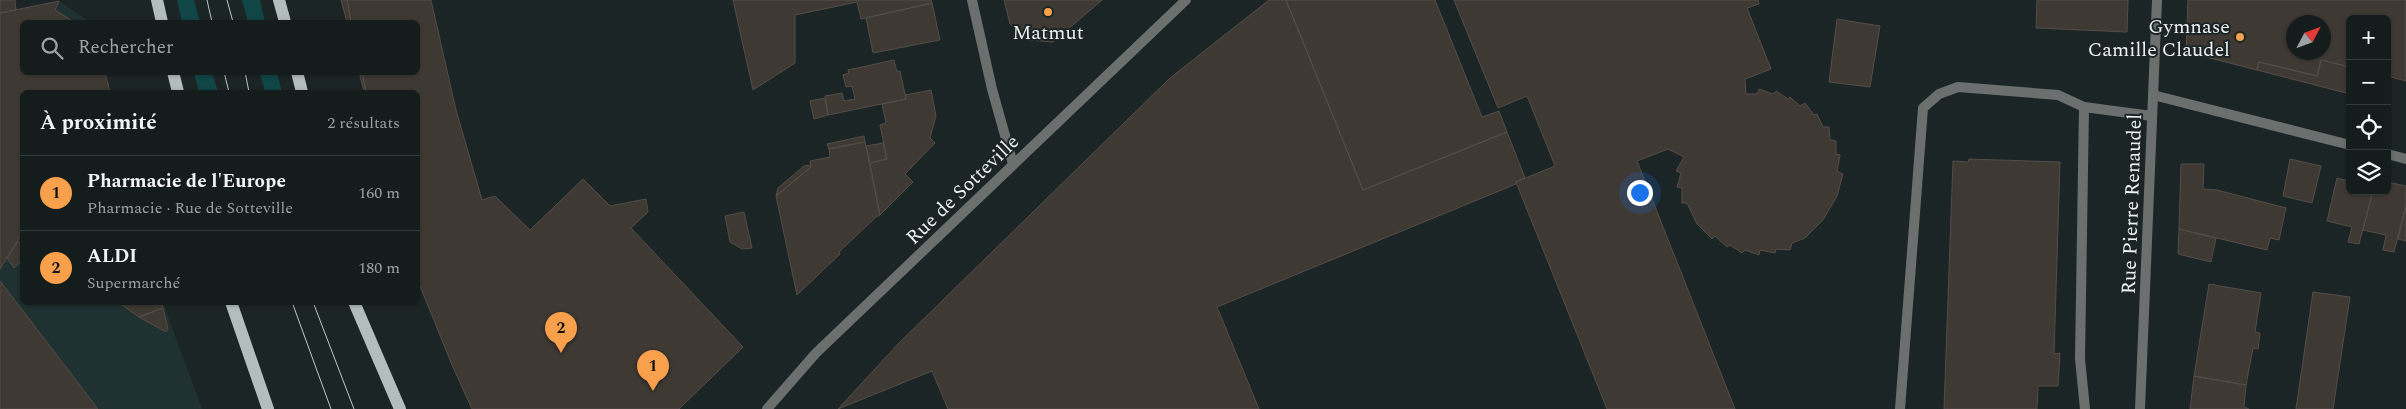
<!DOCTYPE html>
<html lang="fr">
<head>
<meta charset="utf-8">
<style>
	:root { --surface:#151c1c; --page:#222929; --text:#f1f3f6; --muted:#9da1a3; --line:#343a3b; --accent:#f9a04d }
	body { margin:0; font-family:Spectral,serif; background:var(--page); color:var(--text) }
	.controls { position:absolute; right:15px; top:15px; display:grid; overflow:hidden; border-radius:8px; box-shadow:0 1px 4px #0004 }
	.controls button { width:45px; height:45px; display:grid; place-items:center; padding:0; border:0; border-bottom:1px solid var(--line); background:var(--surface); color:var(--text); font:25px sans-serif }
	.compass { position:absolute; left:2286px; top:15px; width:45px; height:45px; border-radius:50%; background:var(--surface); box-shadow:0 1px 4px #0004; rotate:49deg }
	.you { position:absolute; left:1639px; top:192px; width:18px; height:18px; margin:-12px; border:4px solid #fff; border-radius:50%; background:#1a73e8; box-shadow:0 0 0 8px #1a73e833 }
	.badge { display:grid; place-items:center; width:32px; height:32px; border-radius:50%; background:var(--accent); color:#111; font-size:16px; font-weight:700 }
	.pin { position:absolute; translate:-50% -41px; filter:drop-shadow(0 1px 2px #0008) }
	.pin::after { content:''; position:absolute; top:26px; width:18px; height:15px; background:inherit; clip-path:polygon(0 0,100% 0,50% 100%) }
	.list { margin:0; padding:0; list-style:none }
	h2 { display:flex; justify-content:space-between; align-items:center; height:65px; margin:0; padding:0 20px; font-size:21px }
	h2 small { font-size:16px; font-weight:400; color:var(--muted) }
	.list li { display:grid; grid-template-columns:32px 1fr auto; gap:15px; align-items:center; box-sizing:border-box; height:75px; padding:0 20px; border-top:1px solid var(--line) }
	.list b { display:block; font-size:19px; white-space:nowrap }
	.list p { margin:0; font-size:16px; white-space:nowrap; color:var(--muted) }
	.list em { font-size:16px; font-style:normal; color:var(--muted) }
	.icon { flex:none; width:28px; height:28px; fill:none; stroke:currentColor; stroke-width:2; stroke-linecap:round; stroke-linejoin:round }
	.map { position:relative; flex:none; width:2406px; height:409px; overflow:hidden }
	.search { position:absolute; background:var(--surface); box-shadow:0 1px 4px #0004; left:20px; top:20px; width:400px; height:55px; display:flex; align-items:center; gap:12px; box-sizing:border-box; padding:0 18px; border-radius:8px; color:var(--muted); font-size:19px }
	.panel { position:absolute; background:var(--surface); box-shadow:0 1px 4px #0004; left:20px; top:90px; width:400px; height:215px; border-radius:8px }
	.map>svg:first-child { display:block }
	.built { fill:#203131 }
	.green { fill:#114647 }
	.building { fill:#3f3934; stroke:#544d48; fill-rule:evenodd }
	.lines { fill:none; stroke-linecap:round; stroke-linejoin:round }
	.service { stroke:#6b706f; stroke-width:10 }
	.pedestrian { stroke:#6b706f; stroke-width:10 }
	.minor { stroke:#6b706f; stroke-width:10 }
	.tertiary { stroke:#6b706f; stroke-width:10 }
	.primary { stroke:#b4bdbd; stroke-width:12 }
	.tram { stroke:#bdc4c4; stroke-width:1 }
	.poi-dot { fill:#f9a04d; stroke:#1c2525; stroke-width:2 }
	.labels { text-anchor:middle; stroke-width:4; stroke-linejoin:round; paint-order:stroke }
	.poi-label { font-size:20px; fill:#ebf1f1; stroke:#1c2525; text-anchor:end }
	.street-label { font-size:20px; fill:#ebf1f1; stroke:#1c2525 }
</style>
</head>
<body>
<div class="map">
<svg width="2406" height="409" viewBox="0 0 2406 409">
	<rect width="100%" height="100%" fill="#1c2525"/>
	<path class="built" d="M0,0L16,10L59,1L90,22H22V72L105,73L110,92H22V302L163,303L202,409H0Z"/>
	<path class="green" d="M177,0H194L200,22H182Z
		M242,0H260L265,22H248Z
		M194,73H212L218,92H199Z
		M260,73H277L282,92H265Z"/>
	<path class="building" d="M0,0H15L16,10L0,13Z
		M341,0H347L351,22H347Z
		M347,0H431L456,110L482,200L495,196L530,230L583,179L610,206L646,199L648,212L631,228L743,347L679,409H472L452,365L418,281V92H366L362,72H418V22H351Z
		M733,0H931L932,3L861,19L857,2L795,15V63L753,90Z
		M1004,0H1102L1053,42L1028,40L1010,24Z
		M1269,0H1286L1363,190L1507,132L1525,178L1516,182V184L1217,307L1259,409H948L932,371L838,409L899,343L1170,78Z
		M1286,0H1435L1482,117L1499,111L1507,132L1363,190Z
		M1454,0H1758L1759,4L1747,8L1771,69L1745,79L1746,94H1757L1759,89L1773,94L1776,91L1788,99L1790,97L1800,106L1805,103L1814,115L1817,114L1823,127H1829L1830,140L1836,141V154L1840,155L1837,171L1843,174L1837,196L1823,220L1805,238L1792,243L1790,250L1776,249L1775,253L1760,250L1759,255L1745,250L1742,253L1730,245L1727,247L1715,236L1712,239L1697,224L1687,203H1682V188L1677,187L1681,173L1676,171L1684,157L1668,149L1637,161L1735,409H1607L1516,182L1555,166L1527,96L1498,108Z
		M2037,0H2128L2127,32L2036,28Z
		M2188,0H2406V81L2387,76V19H2350V67L2321,60L2317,76L2259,62L2257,70L2186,52ZM2294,22H2324V52H2294Z
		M59,1L55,10L74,22H22V72H105L110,92H22V233L0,269V13Z
		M932,3L940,40L873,53L866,18Z
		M1837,19L1880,26L1870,87L1829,82Z
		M894,60L897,72L900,71L906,99L828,115L825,96L842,93L844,101L855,99L852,86L846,87L843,75L849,73L848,70Z
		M2321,60L2350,67V94L2257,70L2259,62L2317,76Z
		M359,72H362L366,92H364Z
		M931,90L936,116L930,138L935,143L905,174L913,182L880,215L870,163L887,159L880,125L886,123L882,104L906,99L905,95Z
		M825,98L828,115L814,119L810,101Z
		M864,136L865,142L829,149L827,144Z
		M865,142L880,215L876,217L839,252L840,254L797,295L776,196L811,167L810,161L830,157L829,149Z
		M883,143L887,159L870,163L866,146Z
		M1969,159L2060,162L2054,354L2060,353L2058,386H2038L2037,409H1944L1953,161L1968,162Z
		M2290,159L2321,166L2312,203L2283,196Z
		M2181,164H2204L2203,189L2217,190L2286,208L2279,240L2270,238L2267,250L2179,229Z
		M811,165V167L776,196L778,188L804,166Z
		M2350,176V191H2373L2359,244L2348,242L2352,227L2327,221L2337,178L2348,181Z
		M2387,182L2406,186V205L2394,252L2383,250L2386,235L2363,230L2373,191H2387Z
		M2406,205V241L2398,239Z
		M744,212L752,248L742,249L730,242L725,216Z
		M2179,229L2216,238L2211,262L2178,254Z
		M18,241L22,247V261L14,268L7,258Z
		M0,281L98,409H0Z
		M2209,284L2261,293L2255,332L2260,333L2258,349L2253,348L2246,385L2194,376Z
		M2313,292L2350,297L2333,409H2296Z
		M118,302H162L163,308L139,317Z
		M163,308L168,329L166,332L139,317Z
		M2194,376L2246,385L2244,407L2249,409H2190Z"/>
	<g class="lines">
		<path class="service" d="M2084,107L2080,359L2085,409
			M1900,409L1923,108L1939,94L1958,87L2058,95L2084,107L2152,116"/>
		<path class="pedestrian" d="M2153,95L2350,145
			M2387,154L2406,159"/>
		<path class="minor" d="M972,0L992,89L1013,164
			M2140,409L2157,0"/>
		<path class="tertiary" d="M767,409L816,353L1186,0"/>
		<path class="primary" d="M157,0L162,22
			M279,0L285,22
			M173,72L178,92
			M297,72L302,92
			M231,302L268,409
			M354,302L400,409"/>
		<path class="tram" d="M207,0L212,22
			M227,0L233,22
			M224,72L229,92
			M245,72L249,92
			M292,302L331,409
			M313,302L354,409"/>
	</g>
	<g class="poi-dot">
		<circle cx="1048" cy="12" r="5"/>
		<circle cx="2240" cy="37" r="5"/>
	</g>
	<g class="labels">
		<g class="poi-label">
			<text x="2230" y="33">Gymnase<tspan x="2230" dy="23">Camille Claudel</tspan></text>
			<text x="1048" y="39" text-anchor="middle">Matmut</text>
		</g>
		<g class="street-label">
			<text transform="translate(962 189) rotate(-44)" y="7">Rue de Sotteville</text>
			<text transform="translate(2131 204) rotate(-88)" y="7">Rue Pierre Renaudel</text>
		</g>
	</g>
</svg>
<div class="controls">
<button>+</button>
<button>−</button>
<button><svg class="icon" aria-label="locate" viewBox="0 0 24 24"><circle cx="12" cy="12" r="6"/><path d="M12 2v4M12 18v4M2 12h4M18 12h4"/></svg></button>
<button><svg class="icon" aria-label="layers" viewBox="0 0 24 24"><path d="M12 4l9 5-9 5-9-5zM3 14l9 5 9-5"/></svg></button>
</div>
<svg class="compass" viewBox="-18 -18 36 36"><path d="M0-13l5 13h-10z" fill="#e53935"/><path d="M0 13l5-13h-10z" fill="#9da1a3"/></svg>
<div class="you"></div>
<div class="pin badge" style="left:653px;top:391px">1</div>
<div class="pin badge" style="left:561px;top:353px">2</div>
<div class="search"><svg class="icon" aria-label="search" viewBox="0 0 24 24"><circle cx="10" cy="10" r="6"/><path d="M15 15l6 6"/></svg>Rechercher</div>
<section class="panel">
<h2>À proximité<small>2 résultats</small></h2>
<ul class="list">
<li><span class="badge">1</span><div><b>Pharmacie de l'Europe</b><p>Pharmacie · Rue de Sotteville</p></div><em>160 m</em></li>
<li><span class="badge">2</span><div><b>ALDI</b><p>Supermarché</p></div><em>180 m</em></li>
</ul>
</section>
</div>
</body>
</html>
